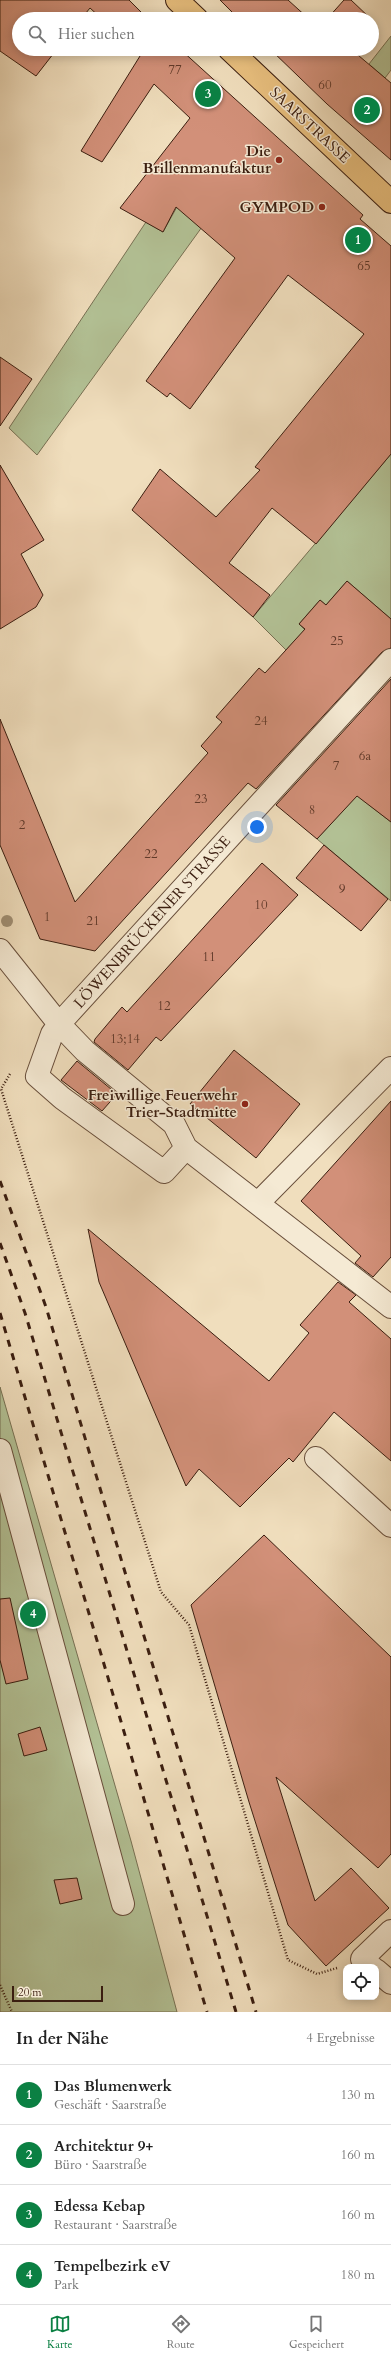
<!DOCTYPE html>
<html lang="de">
<head>
<meta charset="utf-8">
<style>
	:root { --surface:#fff; --page:#f6f6f6; --text:#222; --muted:#767676; --line:#e0e0e0; --accent:#0b8043 }
	body { margin:0; font-family:Cardo,serif; background:var(--page); color:var(--text) }
	.controls { position:absolute; right:12px; bottom:12px; display:grid; overflow:hidden; border-radius:8px; box-shadow:0 2px 10px #0003 }
	.controls button { width:36px; height:36px; display:grid; place-items:center; padding:0; border:0; border-bottom:1px solid var(--line); background:var(--surface); color:var(--text); font:20px sans-serif }
	.scale { position:absolute; left:12px; bottom:10px; width:91px; box-sizing:border-box; padding-left:4px; border:2px solid #3b1e10; border-top:0; font-size:11px; line-height:14px; white-space:nowrap; color:#3b1e10; -webkit-text-stroke:3px #f5ead4; paint-order:stroke }
	.you { position:absolute; left:257px; top:827px; width:14px; height:14px; margin:-10px; border:3px solid #fff; border-radius:50%; background:#1a73e8; box-shadow:0 0 0 6px #1a73e833 }
	.badge { display:grid; place-items:center; width:26px; height:26px; border-radius:50%; background:var(--accent); color:#fff; font-size:13px; font-weight:700 }
	.pin { position:absolute; translate:-50% -50%; border:2px solid #fff; box-shadow:0 1px 4px #0006 }
	.list { margin:0; padding:0; list-style:none }
	h2 { display:flex; justify-content:space-between; align-items:center; height:52px; margin:0; padding:0 16px; font-size:17px }
	h2 small { font-size:13px; font-weight:400; color:var(--muted) }
	.list li { display:grid; grid-template-columns:26px 1fr auto; gap:12px; align-items:center; box-sizing:border-box; height:60px; padding:0 16px; border-top:1px solid var(--line) }
	.list b { display:block; font-size:15px; white-space:nowrap }
	.list p { margin:0; font-size:13px; white-space:nowrap; color:var(--muted) }
	.list em { font-size:13px; font-style:normal; color:var(--muted) }
	.icon { flex:none; width:22px; height:22px; fill:none; stroke:currentColor; stroke-width:2; stroke-linecap:round; stroke-linejoin:round }
	.map { position:relative; flex:none; width:391px; height:2012px; overflow:hidden }
	.search { position:absolute; background:var(--surface); box-shadow:0 2px 10px #0003; left:12px; right:12px; top:12px; height:44px; display:flex; align-items:center; gap:10px; box-sizing:border-box; padding:0 14px; border-radius:22px; color:var(--muted); font-size:15px }
	.sheet { height:292px; background:var(--surface) }
	nav { display:flex; justify-content:space-around; align-items:center; box-sizing:border-box; height:56px; border-top:1px solid var(--line); background:var(--surface); font-size:11px; color:var(--muted) }
	nav a { display:grid; justify-items:center; gap:2px }
	nav .on { color:var(--accent) }
	.map>svg:first-child { display:block }
	.green { fill:#b3c296; stroke:#777053 }
	.building { fill:#d29079; stroke:#3b1e10 }
	.lines { fill:none; stroke-linecap:round; stroke-linejoin:round }
	.minor-casing { stroke:#684e3b; stroke-width:24 }
	.major-casing { stroke:#3b1e10; stroke-width:24 }
	.path { stroke:#3b1e10; stroke-width:2.5; stroke-dasharray:1 2; stroke-linecap:butt }
	.minor { stroke:#f5ead4; stroke-width:22 }
	.major { stroke:#e8bf7e; stroke-width:22 }
	.rail { stroke:#3b1e10; stroke-width:3; stroke-dasharray:7 7; stroke-linecap:butt }
	.tree { fill:#a08f74 }
	.poi-dot { fill:#8f2418; stroke:#f5ead4; stroke-width:1.5 }
	.labels { text-anchor:middle; stroke-width:3; stroke-linejoin:round; paint-order:stroke }
	.number-label { font-size:13px; fill:#613a2a }
	.street-label { font-size:15px; fill:#3b1e10; stroke:#f5ead4 }
	.poi-label { font-size:15px; font-weight:bold; fill:#3b1e10; stroke:#f5ead4; text-anchor:end }
</style>
</head>
<body>
<div class="map">
<svg width="391" height="2012" viewBox="0 0 391 2012">
	<rect width="100%" height="100%" fill="#f0debd"/>
	<filter id="stains"><feTurbulence type="fractalNoise" baseFrequency=".005" numOctaves="4"/><feColorMatrix values="0 0 0 0 .2 0 0 0 0 .09 0 0 0 0 .02 0 0 0 .5 -.17"/></filter>
	<radialGradient id="worn" r=".72"><stop offset=".6" stop-color="#630" stop-opacity="0"/><stop offset="1" stop-color="#630" stop-opacity=".3"/></radialGradient>
	<path class="green" d="M391,36V70L385,78L369,64Z
		M178,205L202,227L37,455L9,428L146,222L163,232Z
		M391,454V619L347,581L326,605L320,600L299,624L305,630L286,650L253,617Z
		M361,791L368,804L391,822V901L317,839Z
		M0,1387L131,1841L177,2012H0Z"/>
	<path class="building" d="M0,0H129L148,19H102L90,8L81,19H19V49H57L36,76L0,51Z
		M220,0H288L309,19H239Z
		M344,0H351L371,19H327Z
		M133,49H180L363,215L360,219L391,246V454L316,544L272,508L229,563L270,595L253,617L132,510L160,469L216,517L260,470L255,467L364,334L288,275L190,409L170,393L167,397L146,381L235,258L176,207L163,232L120,208L190,118L154,84L102,162L81,151L140,56Z
		M270,49H353L352,50L391,83V160L327,104Z
		M0,357L32,379L0,426Z
		M0,465L44,540L21,554L43,595L36,607L0,629Z
		M347,581L391,619V648L382,652L256,789L248,783L95,951L40,939L0,845V719L75,902L208,753L201,746L222,722L216,717L259,668L265,673L305,629L299,624L320,600L326,605Z
		M391,679V822L357,796L317,839L276,805Z
		M324,845L388,899L361,931L296,878Z
		M262,863L298,895L161,1041L156,1037L128,1070L94,1042L95,1039L122,1007L127,1012Z
		M234,1050L300,1104L256,1158L190,1104Z
		M77,1061L117,1094L102,1111L61,1080Z
		M391,1101V1257L373,1277L355,1263L361,1256L301,1201Z
		M88,1229L269,1381L309,1333L300,1325L338,1282L356,1295L349,1302L391,1339V1461L334,1412L293,1462L289,1458L240,1507L199,1469L186,1486L99,1282Z
		M264,1535L391,1657V1854L378,1868L276,1777L315,1901L351,1868L389,1908L326,1966L288,1925L249,1802L191,1605Z
		M10,1598L28,1679L6,1684L0,1660V1599Z
		M40,1727L47,1750L24,1756L18,1734Z
		M77,1878L82,1899L60,1904L54,1880Z"/>
	<g class="lines">
		<defs>
			<path id="minor" d="M0,950L59,1024L391,660
				M186,1148L164,1172L62,1098L37,1076L52,1034L59,1024L85,1051L174,1124L186,1148L391,1307
				M258,1203L391,1068
				M0,1450L123,1904
				M316,1458L391,1526
				M372,1967L362,1959L391,1931
				M376,1970L391,1983"/>
			<path id="major" d="M177,0L197,19
				M229,49L391,202"/>
		</defs>
		<use href="#minor" class="minor-casing"/>
		<use href="#major" class="major-casing"/>
		<path class="path" d="M10,1074L1,1089L161,1592L189,1625L288,1960L317,1974L337,1968
			M0,1985L12,2012"/>
		<use href="#minor" class="minor"/>
		<use href="#major" class="major"/>
		<path class="rail" d="M0,1181L46,1307L256,2012
			M0,1243L25,1313L236,2012
			M0,1313L207,2012"/>
	</g>
	<circle class="tree" cx="7" cy="921" r="6"/>
	<g class="poi-dot">
		<circle cx="279" cy="160" r="4"/>
		<circle cx="322" cy="207" r="4"/>
		<circle cx="245" cy="1104" r="4"/>
	</g>
	<g class="labels">
		<g class="number-label">
			<text x="175" y="74">77</text>
			<text x="325" y="89">60</text>
			<text x="364" y="270">65</text>
			<text x="337" y="645">25</text>
			<text x="261" y="725">24</text>
			<text x="365" y="760">6a</text>
			<text x="336" y="770">7</text>
			<text x="201" y="803">23</text>
			<text x="312" y="814">8</text>
			<text x="22" y="829">2</text>
			<text x="151" y="858">22</text>
			<text x="342" y="893">9</text>
			<text x="261" y="909">10</text>
			<text x="47" y="921">1</text>
			<text x="93" y="925">21</text>
			<text x="209" y="961">11</text>
			<text x="164" y="1010">12</text>
			<text x="125" y="1043">13;14</text>
		</g>
		<g class="street-label">
			<text transform="translate(310 125) rotate(43)" y="5">SAARSTRASSE</text>
			<text transform="translate(152 922) rotate(-48)" y="5">LÖWENBRÜCKENER STRASSE</text>
		</g>
		<g class="poi-label">
			<text x="271" y="156">Die<tspan x="271" dy="17">Brillenmanufaktur</tspan></text>
			<text x="314" y="212">GYMPOD</text>
			<text x="237" y="1100">Freiwillige Feuerwehr<tspan x="237" dy="17">Trier-Stadtmitte</tspan></text>
		</g>
	</g>
	<rect width="100%" height="100%" filter="url(#stains)"/>
	<rect width="100%" height="100%" fill="url(#worn)"/>
</svg>
<div class="controls">
<button><svg class="icon" aria-label="locate" viewBox="0 0 24 24"><circle cx="12" cy="12" r="6"/><path d="M12 2v4M12 18v4M2 12h4M18 12h4"/></svg></button>
</div>
<div class="scale">20 m</div>
<div class="you"></div>
<div class="pin badge" style="left:358px;top:240px">1</div>
<div class="pin badge" style="left:367px;top:110px">2</div>
<div class="pin badge" style="left:208px;top:94px">3</div>
<div class="pin badge" style="left:33px;top:1614px">4</div>
<div class="search"><svg class="icon" aria-label="search" viewBox="0 0 24 24"><circle cx="10" cy="10" r="6"/><path d="M15 15l6 6"/></svg>Hier suchen</div>
</div>
<section class="sheet">
<h2>In der Nähe<small>4 Ergebnisse</small></h2>
<ul class="list">
<li><span class="badge">1</span><div><b>Das Blumenwerk</b><p>Geschäft · Saarstraße</p></div><em>130 m</em></li>
<li><span class="badge">2</span><div><b>Architektur 9+</b><p>Büro · Saarstraße</p></div><em>160 m</em></li>
<li><span class="badge">3</span><div><b>Edessa Kebap</b><p>Restaurant · Saarstraße</p></div><em>160 m</em></li>
<li><span class="badge">4</span><div><b>Tempelbezirk eV</b><p>Park</p></div><em>180 m</em></li>
</ul>
</section>
<nav>
<a class="on"><svg class="icon" aria-label="map" viewBox="0 0 24 24"><path d="M3 6l6-2 6 2 6-2v14l-6 2-6-2-6 2zM9 4v14M15 6v14"/></svg>Karte</a>
<a><svg class="icon" aria-label="directions" viewBox="0 0 24 24"><path d="M12 3l9 9-9 9-9-9zM9 14v-3h6M13 9l2 2-2 2"/></svg>Route</a>
<a><svg class="icon" aria-label="saved" viewBox="0 0 24 24"><path d="M7 4h10v16l-5-4-5 4z"/></svg>Gespeichert</a>
</nav>
</body>
</html>
